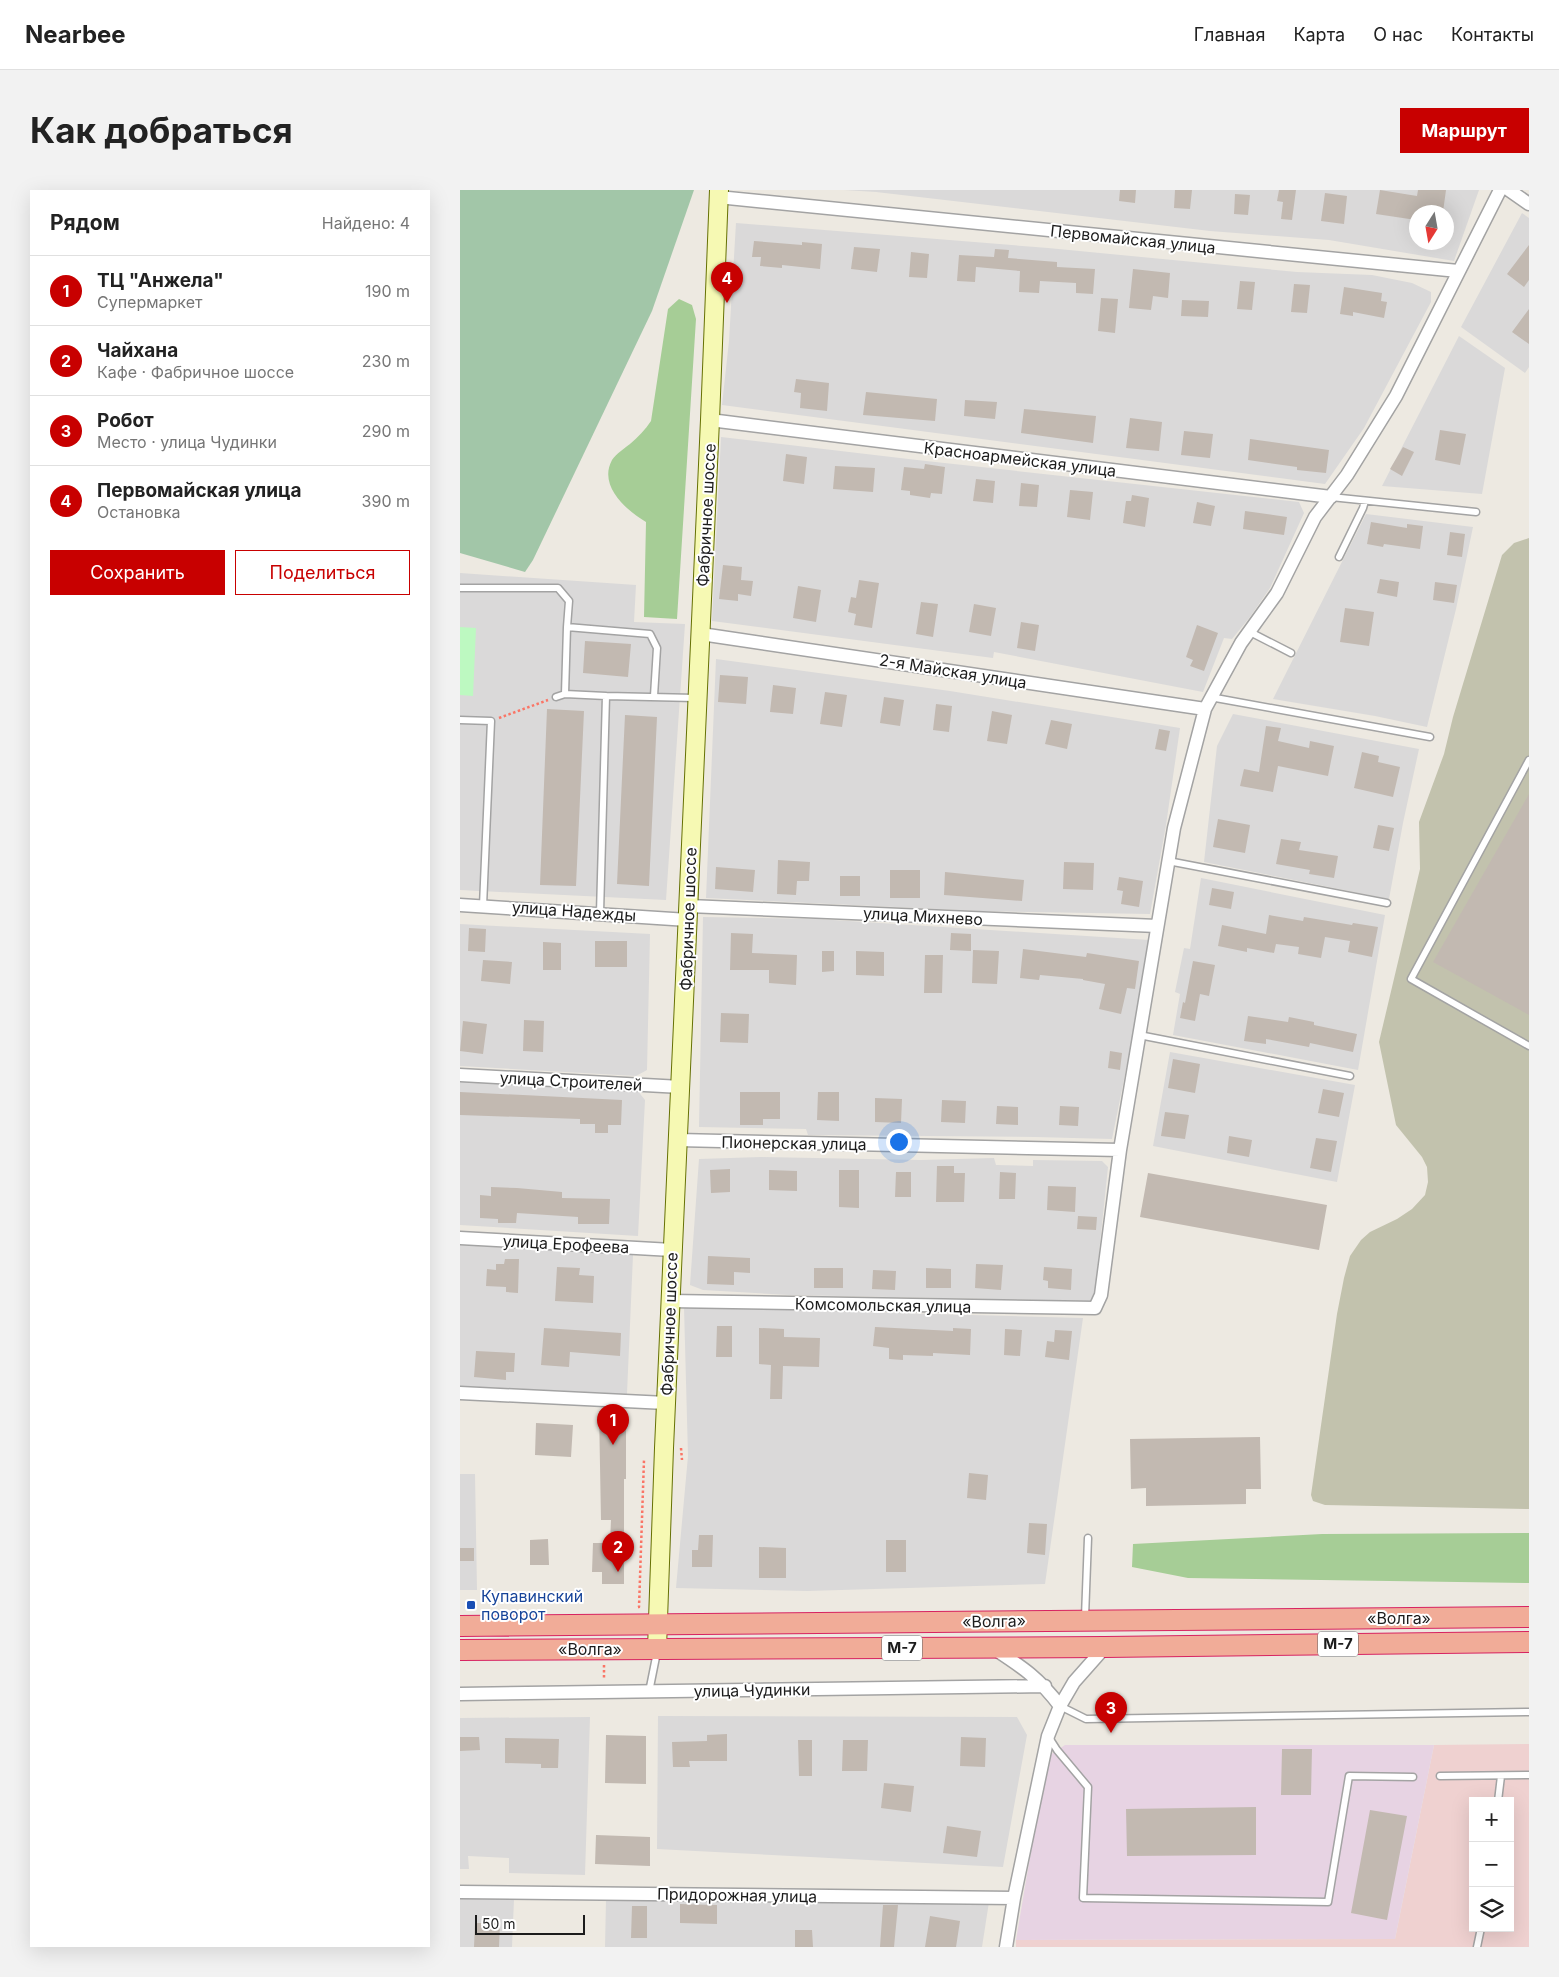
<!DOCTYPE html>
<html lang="ru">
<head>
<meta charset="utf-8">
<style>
	:root { --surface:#fff; --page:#f2f2f2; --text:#222; --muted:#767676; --line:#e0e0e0; --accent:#c80000 }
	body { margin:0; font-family:Inter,sans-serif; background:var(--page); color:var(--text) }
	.controls { position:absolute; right:15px; bottom:15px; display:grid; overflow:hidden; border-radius:0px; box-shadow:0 5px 20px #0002 }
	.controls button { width:45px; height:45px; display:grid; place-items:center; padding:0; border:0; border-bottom:1px solid var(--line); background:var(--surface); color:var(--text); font:25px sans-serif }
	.compass { position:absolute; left:949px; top:15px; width:45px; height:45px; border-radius:50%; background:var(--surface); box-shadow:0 5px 20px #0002; rotate:191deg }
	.scale { position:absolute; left:15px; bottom:12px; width:110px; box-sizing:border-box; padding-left:5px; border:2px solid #1c1c1c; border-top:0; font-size:14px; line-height:18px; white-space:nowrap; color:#1c1c1c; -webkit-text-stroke:4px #fff; paint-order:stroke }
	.you { position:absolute; left:438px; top:951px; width:18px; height:18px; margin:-12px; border:4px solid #fff; border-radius:50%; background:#1a73e8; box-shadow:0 0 0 8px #1a73e833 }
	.badge { display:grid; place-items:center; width:32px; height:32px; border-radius:50%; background:var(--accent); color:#fff; font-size:16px; font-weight:700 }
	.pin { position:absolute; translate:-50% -41px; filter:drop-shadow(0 1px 2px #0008) }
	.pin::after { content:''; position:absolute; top:26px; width:18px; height:15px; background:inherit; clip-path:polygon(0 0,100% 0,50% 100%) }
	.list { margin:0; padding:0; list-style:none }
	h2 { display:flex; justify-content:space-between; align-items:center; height:65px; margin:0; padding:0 20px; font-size:21px }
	h2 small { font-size:16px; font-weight:400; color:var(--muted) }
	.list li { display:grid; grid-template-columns:32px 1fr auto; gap:15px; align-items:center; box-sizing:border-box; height:70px; padding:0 20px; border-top:1px solid var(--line) }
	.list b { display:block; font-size:19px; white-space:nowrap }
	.list p { margin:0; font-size:16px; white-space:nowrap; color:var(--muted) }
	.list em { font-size:16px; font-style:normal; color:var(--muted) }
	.actions { display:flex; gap:10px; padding:15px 20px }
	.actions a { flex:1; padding:11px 0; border:1px solid var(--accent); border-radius:0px; text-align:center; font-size:18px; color:var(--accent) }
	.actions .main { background:var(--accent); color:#fff }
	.icon { flex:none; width:28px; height:28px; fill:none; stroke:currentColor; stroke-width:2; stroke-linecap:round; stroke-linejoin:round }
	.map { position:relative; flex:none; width:1069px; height:1757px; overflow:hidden; border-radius:0px }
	header { display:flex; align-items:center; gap:30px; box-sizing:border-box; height:70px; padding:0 25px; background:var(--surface); border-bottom:1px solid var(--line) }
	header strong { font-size:24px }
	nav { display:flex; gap:28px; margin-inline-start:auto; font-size:18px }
	.intro { display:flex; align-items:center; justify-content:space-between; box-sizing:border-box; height:120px; padding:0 30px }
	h1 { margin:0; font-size:35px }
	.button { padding:12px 22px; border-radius:0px; background:var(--accent); color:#fff; font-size:18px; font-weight:700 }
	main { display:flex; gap:30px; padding:0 30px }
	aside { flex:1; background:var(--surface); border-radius:0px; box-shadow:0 5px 20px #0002 }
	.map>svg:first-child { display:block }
	.residential { fill:#dad9d9; fill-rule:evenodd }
	.commercial { fill:#efd1d0; fill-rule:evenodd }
	.industrial { fill:#e7d3e3 }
	.construction { fill:#c2c2ad }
	.forest { fill:#a6cd96 }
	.cemetery { fill:#a2c6a8 }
	.park { fill:#bdf9c1 }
	.building { fill:#c2b9b1 }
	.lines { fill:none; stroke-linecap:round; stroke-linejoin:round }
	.service-casing { stroke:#a3a3a3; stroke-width:9 }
	.minor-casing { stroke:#a3a3a3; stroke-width:15 }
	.secondary-casing { stroke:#667104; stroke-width:20 }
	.trunk-casing { stroke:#d72361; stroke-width:22 }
	.path { stroke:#fa7566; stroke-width:2.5; stroke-dasharray:2.5 2.5; stroke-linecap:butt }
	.service { stroke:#fff; stroke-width:6 }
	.minor { stroke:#fff; stroke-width:12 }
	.secondary { stroke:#f6f9b3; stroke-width:18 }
	.trunk { stroke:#f1ac98; stroke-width:20 }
	.transit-dot { fill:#1a4fb4; stroke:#fff; stroke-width:2 }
	.labels { text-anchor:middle; stroke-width:4; stroke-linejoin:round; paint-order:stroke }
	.shield { fill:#fff; stroke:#606060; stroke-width:1 }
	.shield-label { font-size:15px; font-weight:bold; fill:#1c1c1c }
	.street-label { font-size:16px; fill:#1c1c1c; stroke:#fff }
	.transit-label { font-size:16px; fill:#164399; stroke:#fff; text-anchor:start }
</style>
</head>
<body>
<header>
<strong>Nearbee</strong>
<nav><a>Главная</a><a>Карта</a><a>О нас</a><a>Контакты</a></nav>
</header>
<div class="intro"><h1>Как добраться</h1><a class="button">Маршрут</a></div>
<main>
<aside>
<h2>Рядом<small>Найдено: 4</small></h2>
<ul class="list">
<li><span class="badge">1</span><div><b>ТЦ &quot;Анжела&quot;</b><p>Супермаркет</p></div><em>190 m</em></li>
<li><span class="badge">2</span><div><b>Чайхана</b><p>Кафе · Фабричное шоссе</p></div><em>230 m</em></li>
<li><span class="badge">3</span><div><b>Робот</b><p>Место · улица Чудинки</p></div><em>290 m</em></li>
<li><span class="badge">4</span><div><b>Первомайская улица</b><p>Остановка</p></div><em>390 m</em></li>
</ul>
<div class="actions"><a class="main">Сохранить</a><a>Поделиться</a></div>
</aside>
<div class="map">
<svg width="1069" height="1757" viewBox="0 0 1069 1757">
	<rect width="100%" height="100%" fill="#ede9e1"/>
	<path class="residential" d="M384,0H1019L994,71L869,50L750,41L416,2ZM956,22H986V52H956Z
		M1062,23L1069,28V177L1065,183L1001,137Z
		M276,33L588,58L837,82L912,85L952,93L971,102V112L904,238L865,294L262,215L269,151Z
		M999,146L1045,178L1022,304L922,296Z
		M261,247L457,270L839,312L844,323L810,398L790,427L772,449L764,448L743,502L534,462L533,468L252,431Z
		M906,324L1013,337L996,419L967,537L915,526L813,509Z
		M0,383L176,395L174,432L225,434L206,710L0,700Z
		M256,469L490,501L720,538L706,635L690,724L520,721L246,708Z
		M773,524L959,559L943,633L929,709L744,672L757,556Z
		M741,688L925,725L898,880L713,845L720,804L715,802L724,758L730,759Z
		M243,727L357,729L689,750L678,820L652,949L575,947L348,945L346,939L239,937Z
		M0,734L190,744L187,880L176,886L0,876Z
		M710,862L895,895L877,992L693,956Z
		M0,889L177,900L185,910L178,1046L0,1035Z
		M301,967L461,970L534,968L536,975L573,976V970L642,971L648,977L635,1101L630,1111L329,1105L243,1100L230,1095L239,969Z
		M0,1055L173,1065L167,1204L0,1196Z
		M224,1117L623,1128L585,1394L347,1401L216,1398L228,1266Z
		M0,1284H15L17,1400H0Z
		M198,1526L557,1527L567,1545L543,1677L197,1659Z
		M130,1527L125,1685L49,1683V1668L8,1666L9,1679H0V1528Z
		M0,1709H54L52,1757H0Z
		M146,1710L342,1713L529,1712L522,1757H145Z"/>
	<path class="commercial" d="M1069,1554V1757H556V1750L935,1749L974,1555ZM1013,1611H1050V1738H1013Z"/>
	<path class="industrial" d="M605,1555H974L935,1749L556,1750L587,1567Z"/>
	<path class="construction" d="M1069,348V1319L865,1315L853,1311L851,1305L877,1124L884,1088L890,1066L901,1050L910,1042L937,1029L952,1019L965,1005L968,992L967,977L962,967L936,935L919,852L960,679L959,632L984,564L993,527L1042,365L1054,353Z"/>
	<path class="forest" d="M219,109L232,115L236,129L217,429L184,427L186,332C166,320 138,296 152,270C156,264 165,258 170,254C178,247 185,240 191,231L208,119Z
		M1069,1343V1393L728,1388L672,1377L673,1354L862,1344Z"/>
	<path class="cemetery" d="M0,0H234L192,121L73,370L65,382L0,363Z"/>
	<path class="park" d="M0,437L16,438L13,506L0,505Z"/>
	<path class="building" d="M660,0H676L675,13L659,11Z
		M715,0H732L730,19L714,18Z
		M819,0H836L832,30L821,29L823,12L817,11Z
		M920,0L957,6L958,0H986L983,22H956V30L916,24Z
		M865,3L887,6L884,34L861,31Z
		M775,4L790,5L788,25L774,24Z
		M294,51L342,55V52L362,54L360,79L322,75V78L300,76L301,67H292Z
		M1069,55V90L1064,97L1047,84Z
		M394,57L420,59L417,82L391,79Z
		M535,59L549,60L548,68L597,72V77L635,79L633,104L616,103V93L580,91L579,103L559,102L560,81L516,77L515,92L497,91L499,65L534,67Z
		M451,62L469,64L467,88L449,87Z
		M673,79L710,83L708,108L693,106L691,120L669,118Z
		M780,91L795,92L792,120L777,119Z
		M834,94L850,95L847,123L831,122Z
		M884,97L922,103L921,111L927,112L924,128L893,122V126L880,124Z
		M641,108L658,109L655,143L638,141Z
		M722,110L749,111L748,127L721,126Z
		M1069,119V154L1052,142Z
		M336,189L369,193L367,221L340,218L341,203L334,202Z
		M406,202L477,209L475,231L403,225Z
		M505,210L537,212L535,229L504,226Z
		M564,219L636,226L633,253L561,243Z
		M670,228L702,232L699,261L666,258Z
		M980,240L1006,244L1000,275L975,270Z
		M724,241L753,244L750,268L721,265Z
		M790,249L869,260L866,283L837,280V277L788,270Z
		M943,257L954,262L942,286L930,279Z
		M326,264L347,267L344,294L323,291Z
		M465,274L485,277L482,304L471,303L470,308L450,305V301L441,300L444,277L464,279Z
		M375,276L415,278L413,302L373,299Z
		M516,289L535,291L533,313L513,311Z
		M561,293L579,295L577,317L559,316Z
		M610,300L633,302L630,330L607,327Z
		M672,305L689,308L685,337L663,333L666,311H671Z
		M737,312L755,316L751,336L733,333Z
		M785,321L827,327L824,345L783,339Z
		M911,332L947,338V334L963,336L960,359L924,354L923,357L907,354Z
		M990,342L1005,344L1002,367L987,365Z
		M263,375L282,377L281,390L293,391L291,406L278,404V411L259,409Z
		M920,389L939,392L937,407L917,403Z
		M399,390L419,393L412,438L394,435L396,424L388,422L391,407L396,408Z
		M975,392L997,395L994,413L973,410Z
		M338,396L361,400L356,432L333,428Z
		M461,412L478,414L473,447L456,444Z
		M514,414L536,418L531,446L509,442Z
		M885,418L914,422L909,456L880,452Z
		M561,432L579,435L575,461L557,458Z
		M737,435L758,443L744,481L730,476L733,470L726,467Z
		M125,451L171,454L168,487L123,483Z
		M260,485L288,487L286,514L258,512Z
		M313,495L336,498L333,524L310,522Z
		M365,502L387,505L382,537L360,534Z
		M424,507L444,510L440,536L420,533Z
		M476,514L492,516L489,542L473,540Z
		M87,519L124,521L116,696L80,695Z
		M532,521L552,525L547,554L527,551Z
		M165,525L197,527L189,696L157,694Z
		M591,530L612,534L607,559L585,554Z
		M806,536L821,538L818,551L849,558L850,551L874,556L868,586L818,576L813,602L780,596L784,579L799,582Z
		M699,539L710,541L706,561L695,559Z
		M902,562L919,566L918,572L940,577L933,607L894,598Z
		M1069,604V825L973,772Z
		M758,629L790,635L785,663L753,657Z
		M918,635L934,638L929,661L913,658Z
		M821,649L841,652L839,660L878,666L874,688L849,684L850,680L816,674Z
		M318,670L350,672L349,691H337L336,705L317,704Z
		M604,672L634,673L633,700L603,699Z
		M256,677L295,680L293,702L255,699Z
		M430,680H460V708H430Z
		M485,682L564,690L562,711L484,705Z
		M380,686H400V706H380Z
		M659,687L683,691L679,717L661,714L663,701L657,700Z
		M752,698L774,702L771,719L749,715Z
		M809,725L843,731L844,727L892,735L893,733L918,737L912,767L888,762L890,751L865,747L861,768L838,764L839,757L816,754L814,763L787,758V762L758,756L762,735L806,744Z
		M9,738L26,739L25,762L8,761Z
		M271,743L293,744L292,763L337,765L336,795L309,793V780H270Z
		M491,743L511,744V761L490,760Z
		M135,751H167V777H135Z
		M83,752L101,753V780H83Z
		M563,759L626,767L627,763L679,771L675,799L667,798L661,824L639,819L645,794L623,790V789L580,785L579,790L560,788Z
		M513,760L539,761L537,794L512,793Z
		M362,761H374V781L362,782Z
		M396,761L424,762V786L396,785Z
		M465,765H483L482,803H464Z
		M23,770L52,772L50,794L21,791Z
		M733,771L755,775L749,806L740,804L735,831L720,828L723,812L725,813Z
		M261,823L289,824L288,853L260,852Z
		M788,826L828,832L829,827L854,832V835L897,844L893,862L850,853L849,857L806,849V854L784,851Z
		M64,830L84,831L83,862L63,861Z
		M3,831L27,834L23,864L0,861Z
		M650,861L662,863L660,880L648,878Z
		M713,869L740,874L735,903L708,898Z
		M863,899L884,903L879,927L858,923Z
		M0,902L162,910L161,935H148V943H135V934H120V929L0,925Z
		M280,902H320V929H303V935H280Z
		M358,902H379V931L357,930Z
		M415,908L442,909L441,933L415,932Z
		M482,910L506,911L505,933L481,932Z
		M537,916L558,917V935L536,934Z
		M600,916L619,917L618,936L599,935Z
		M705,922L729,925L725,949L701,946Z
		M769,946L792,950L789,967L767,963Z
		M856,948L877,951L871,982L850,978Z
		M477,976H494V983H505L504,1012H476Z
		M270,979V1002L251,1003L250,980Z
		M309,980L337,981V1001L309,1000Z
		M379,980H399V1018L379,1017Z
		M436,982H451V1007H435Z
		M540,982L556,983L555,1009H539Z
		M688,983L867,1015L859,1060L680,1027Z
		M588,996L616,997L615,1022L587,1020Z
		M31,997L57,998L102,1002V1008L150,1009L149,1034H118V1027L57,1023L56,1033H38V1029L20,1028V1005L31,1006Z
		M618,1026L637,1027L636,1040L617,1039Z
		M248,1066L290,1068V1083L274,1082V1095L247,1094Z
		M45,1069H59L58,1103L46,1102V1097L26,1096L27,1079L36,1080V1074H44Z
		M516,1074L543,1075L541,1100L515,1098Z
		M97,1077L120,1078L119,1085L134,1086L133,1113L95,1111Z
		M584,1077L612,1079L611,1100L588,1098V1091L583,1090Z
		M354,1078H383V1098H354Z
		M466,1078L491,1079V1098H466Z
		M413,1080L436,1081L435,1100L412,1099Z
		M257,1136H272V1167H256Z
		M415,1137L493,1141V1138L511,1139L510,1165L473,1163V1166L443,1165V1170L429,1169V1158L413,1156Z
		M84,1138L161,1143L160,1166L110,1162L109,1177L81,1175Z
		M299,1138L324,1139V1147L360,1148L359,1177L323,1176L322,1209H310L311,1175L299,1174Z
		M545,1139L562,1140L560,1166L544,1165Z
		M595,1140L612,1141L609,1170L585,1167L587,1151L594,1152Z
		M16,1161L55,1163L54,1182H46V1190L14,1187Z
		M139,1221H166V1289H164V1394H142V1382H132L133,1353H150L151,1330H141Z
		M76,1233L113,1235L111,1267L75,1265Z
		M800,1247L801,1299H786V1314L686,1316V1298L671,1299L670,1249Z
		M509,1283L528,1285L526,1310L507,1308Z
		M569,1333L587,1334L585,1365L567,1363Z
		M239,1345H253L252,1377H232V1360H238Z
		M88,1349L89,1375H70V1350Z
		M426,1350H446V1382H426Z
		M299,1357L326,1358V1388H299Z
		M0,1358H14V1371H0Z
		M267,1544V1571H229L230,1577H213L212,1552L247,1551V1545Z
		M146,1545L186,1546V1594L145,1593Z
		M0,1547H19L20,1560L0,1561Z
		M501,1547L526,1548L525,1577L500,1576Z
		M45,1548L99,1549L98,1578H81V1574L45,1573Z
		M338,1550H352V1586H339Z
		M383,1550H408L407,1581H382Z
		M822,1559H852L851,1605H821Z
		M424,1593L454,1596L451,1622L421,1618Z
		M796,1617V1665L667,1666L666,1619Z
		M910,1620L947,1626L927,1730L891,1723Z
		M487,1636L521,1641L517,1667L483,1663Z
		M136,1645L190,1647V1676L135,1674Z
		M220,1714L257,1715V1734L220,1733Z
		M423,1715H438L434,1757H420Z
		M172,1716H187V1748H171Z
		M470,1726L500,1731L496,1757H465Z
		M15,1733H40L39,1757H14Z
		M335,1740H352L353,1757H335Z"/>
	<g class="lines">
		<defs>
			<path id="service" d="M871,307L1016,322
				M879,367L903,318L905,311
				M0,398H98L109,411L107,437L190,444L197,458L194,506
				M790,442L831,463
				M105,504L107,437
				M146,506L235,508
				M96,507L105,504L146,506L140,723
				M750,507L970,547
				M0,530L31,531L23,716
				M1069,570L951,789L1069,856
				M708,671L927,713
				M679,845L890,886
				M625,1427L628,1348
				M189,1502L197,1462
				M600,1516L626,1529L1069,1522
				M588,1546L597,1560L628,1597L623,1708L868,1712L889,1586L953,1587
				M980,1586L1069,1585
				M1038,1611L1041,1586
				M1017,1757L1021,1738"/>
			<path id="minor" d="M1049,0L1069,14
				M258,7L998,81
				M250,230L871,307
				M241,444L745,519
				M0,715L228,730
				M229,716L697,736
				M0,885L221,897
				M218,950L660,960
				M0,1048L212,1060
				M210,1111L635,1118L641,1105L660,960L714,638L745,519L781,453L817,403L855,327L887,285L936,206L1040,0
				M0,1203L206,1213
				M533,1458C562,1477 578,1487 600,1516
				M0,1504L585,1496
				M0,1702L554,1708
				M546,1757L554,1708L588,1546L600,1516L614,1492L645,1457"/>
			<path id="secondary" d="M197,1459L204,1258L250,230L259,0"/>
			<path id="trunk" d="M0,1436L1069,1427
				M0,1460L645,1457L1069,1452"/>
		</defs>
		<use href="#service" class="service-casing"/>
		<use href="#minor" class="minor-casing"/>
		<use href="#secondary" class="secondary-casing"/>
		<use href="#trunk" class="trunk-casing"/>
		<path class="path" d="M39,528L88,510
			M221,1258L222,1270
			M178,1417H179L184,1270
			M144,1475V1489"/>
		<use href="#service" class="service"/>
		<use href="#minor" class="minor"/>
		<use href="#secondary" class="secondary"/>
		<use href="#trunk" class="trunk"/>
	</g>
	<rect class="transit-dot" x="6" y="1410" width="10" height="10" rx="2.5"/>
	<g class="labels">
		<g class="shield">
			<rect x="858" y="1441.5" width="40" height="25" rx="4"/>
			<rect x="422" y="1445.5" width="40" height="25" rx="4"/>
		</g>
		<g class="shield-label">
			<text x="878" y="1459">М-7</text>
			<text x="442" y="1463">М-7</text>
		</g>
		<g class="street-label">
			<text transform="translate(673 49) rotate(6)" y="6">Первомайская улица</text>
			<text transform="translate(560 269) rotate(7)" y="6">Красноармейская улица</text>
			<text transform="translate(246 325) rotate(-87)" y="6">Фабричное шоссе</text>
			<text transform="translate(493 481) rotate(9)" y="6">2-я Майская улица</text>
			<text transform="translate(114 721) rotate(4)" y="6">улица Надежды</text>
			<text transform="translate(463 726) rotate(3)" y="6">улица Михнево</text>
			<text transform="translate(228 729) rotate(-88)" y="6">Фабричное шоссе</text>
			<text transform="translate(111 891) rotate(3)" y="6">улица Строителей</text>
			<text transform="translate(334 953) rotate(1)" y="6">Пионерская улица</text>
			<text transform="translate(106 1054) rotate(3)" y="6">улица Ерофеева</text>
			<text transform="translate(423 1115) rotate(1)" y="6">Комсомольская улица</text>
			<text transform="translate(209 1134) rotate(-88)" y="6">Фабричное шоссе</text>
			<text x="939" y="1434">«Волга»</text>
			<text transform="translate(534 1431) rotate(-1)" y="6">«Волга»</text>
			<text x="130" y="1465">«Волга»</text>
			<text transform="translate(292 1500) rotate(-1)" y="6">улица Чудинки</text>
			<text transform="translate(277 1705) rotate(1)" y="6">Придорожная улица</text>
		</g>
		<g class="transit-label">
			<text x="21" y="1412">Купавинский<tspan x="21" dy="18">поворот</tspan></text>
		</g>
	</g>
</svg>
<div class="controls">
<button>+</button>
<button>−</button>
<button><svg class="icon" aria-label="layers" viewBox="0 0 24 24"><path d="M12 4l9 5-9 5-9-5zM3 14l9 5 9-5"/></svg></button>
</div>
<svg class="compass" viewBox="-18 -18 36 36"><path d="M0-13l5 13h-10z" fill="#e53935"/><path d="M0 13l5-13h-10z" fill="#767676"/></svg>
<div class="scale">50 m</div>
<div class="you"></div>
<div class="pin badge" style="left:153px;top:1255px">1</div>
<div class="pin badge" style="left:158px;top:1382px">2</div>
<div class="pin badge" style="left:651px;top:1543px">3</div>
<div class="pin badge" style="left:267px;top:113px">4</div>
</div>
</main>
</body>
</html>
